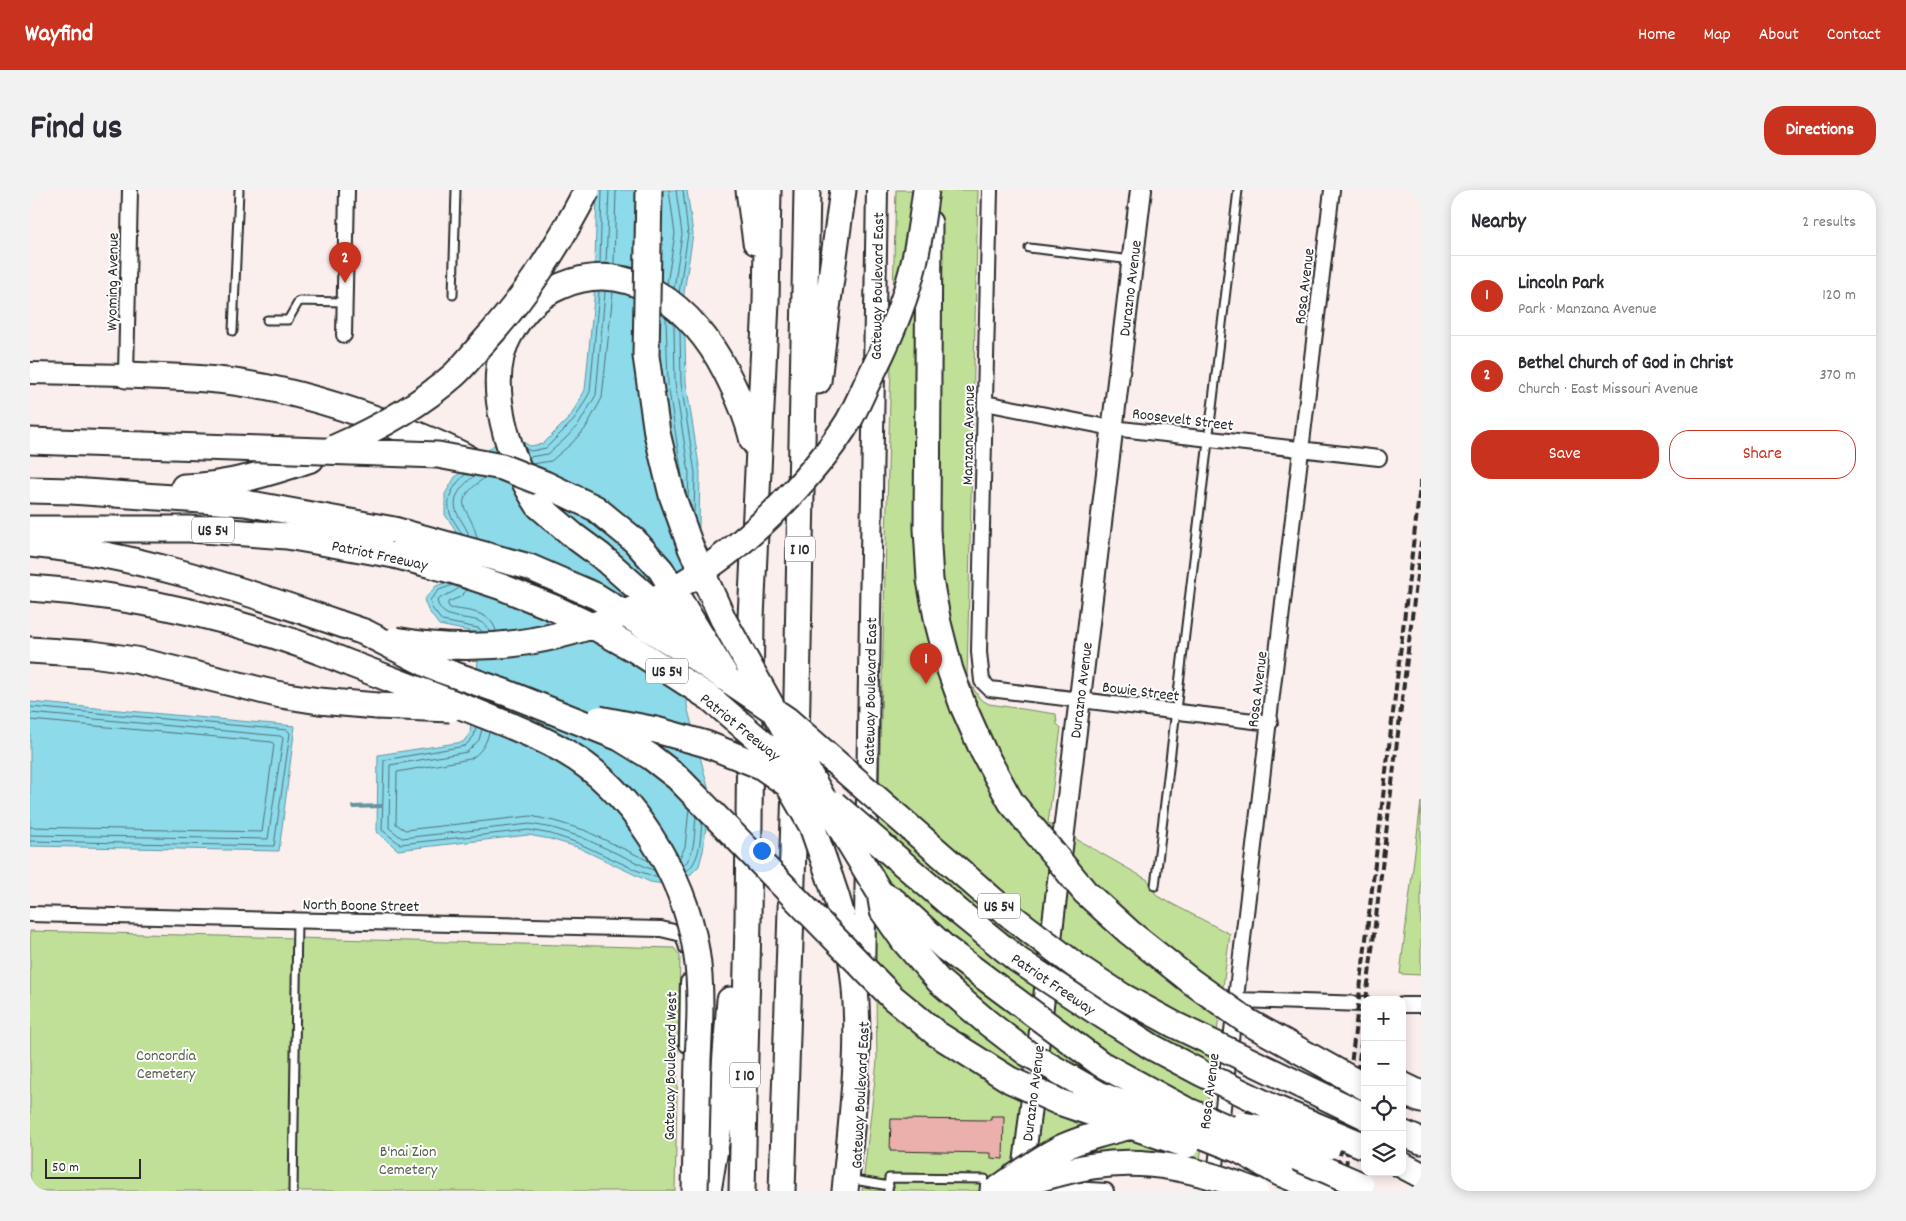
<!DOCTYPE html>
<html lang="en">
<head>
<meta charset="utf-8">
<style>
	:root { --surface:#fff; --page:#f2f2f3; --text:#2b2b33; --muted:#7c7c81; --line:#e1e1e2; --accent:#c8321e }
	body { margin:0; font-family:Dekko,sans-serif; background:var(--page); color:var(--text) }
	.controls { position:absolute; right:15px; bottom:15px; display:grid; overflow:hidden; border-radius:10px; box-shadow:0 2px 12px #0003 }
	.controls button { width:45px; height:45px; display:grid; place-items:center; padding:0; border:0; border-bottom:1px solid var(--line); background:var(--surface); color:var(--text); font:25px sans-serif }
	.scale { position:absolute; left:15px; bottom:12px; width:96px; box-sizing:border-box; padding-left:5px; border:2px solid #2b2b2b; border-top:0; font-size:14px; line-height:18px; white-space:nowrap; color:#2b2b2b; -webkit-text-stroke:4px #fff; paint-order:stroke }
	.you { position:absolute; left:731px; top:660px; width:18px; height:18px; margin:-12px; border:4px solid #fff; border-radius:50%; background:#1a73e8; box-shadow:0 0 0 8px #1a73e833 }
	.badge { display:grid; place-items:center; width:32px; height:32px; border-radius:50%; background:var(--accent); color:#fff; font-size:16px; font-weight:700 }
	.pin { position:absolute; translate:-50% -41px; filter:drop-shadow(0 1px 2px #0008) }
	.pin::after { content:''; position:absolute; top:26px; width:18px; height:15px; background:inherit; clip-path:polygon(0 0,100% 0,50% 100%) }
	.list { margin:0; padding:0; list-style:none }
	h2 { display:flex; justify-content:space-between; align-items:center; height:65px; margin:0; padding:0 20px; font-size:21px }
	h2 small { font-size:16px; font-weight:400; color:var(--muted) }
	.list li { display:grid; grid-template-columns:32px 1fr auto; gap:15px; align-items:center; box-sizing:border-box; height:80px; padding:0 20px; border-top:1px solid var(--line) }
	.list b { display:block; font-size:19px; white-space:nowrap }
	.list p { margin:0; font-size:16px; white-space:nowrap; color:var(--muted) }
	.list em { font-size:16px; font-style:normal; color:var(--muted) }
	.actions { display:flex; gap:10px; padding:15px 20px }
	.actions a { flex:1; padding:11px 0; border:1px solid var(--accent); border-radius:20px; text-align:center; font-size:18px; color:var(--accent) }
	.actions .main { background:var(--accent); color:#fff }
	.icon { flex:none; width:28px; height:28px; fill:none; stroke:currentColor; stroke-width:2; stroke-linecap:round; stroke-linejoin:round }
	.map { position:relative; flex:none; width:1391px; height:1001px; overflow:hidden; border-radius:20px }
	header { display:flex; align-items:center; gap:30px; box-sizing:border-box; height:70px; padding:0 25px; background:var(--accent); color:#fff }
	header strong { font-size:24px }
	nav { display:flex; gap:28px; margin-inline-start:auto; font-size:18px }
	.intro { display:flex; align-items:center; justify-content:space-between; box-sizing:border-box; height:120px; padding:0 30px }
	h1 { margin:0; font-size:35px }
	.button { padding:12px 22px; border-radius:20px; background:var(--accent); color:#fff; font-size:18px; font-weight:700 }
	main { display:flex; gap:30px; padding:0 30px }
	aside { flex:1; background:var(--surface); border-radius:20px; box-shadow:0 2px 12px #0003 }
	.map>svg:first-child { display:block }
	.green { fill:#c0e098; stroke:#768662 }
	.water { fill:#8cdaea; stroke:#65949e }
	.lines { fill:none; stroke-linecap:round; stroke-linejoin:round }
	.shore { stroke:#527177; stroke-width:1 }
	.stream { stroke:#65949e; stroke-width:4 }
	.building { fill:#ecb0ac; stroke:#2b2b2b }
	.lane-casing { stroke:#2b2b2b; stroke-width:11 }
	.street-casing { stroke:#2b2b2b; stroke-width:18 }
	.secondary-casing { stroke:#2b2b2b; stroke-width:24 }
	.highway-casing { stroke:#2b2b2b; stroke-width:29 }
	.lane { stroke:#fff; stroke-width:7 }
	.street { stroke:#fff; stroke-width:14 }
	.secondary { stroke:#fff; stroke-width:20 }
	.highway { stroke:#fff; stroke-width:25 }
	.rail { stroke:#2b2b2b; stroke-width:4; stroke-dasharray:8 4; stroke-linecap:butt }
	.highway-bridge-casing { stroke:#2b2b2b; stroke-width:29; stroke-linecap:butt }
	.highway-bridge { stroke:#fff; stroke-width:25 }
	.labels { text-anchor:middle; stroke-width:4; stroke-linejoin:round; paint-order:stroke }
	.shield { fill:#fff; stroke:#6b6b6b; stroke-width:1 }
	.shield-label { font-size:15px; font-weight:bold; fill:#2b2b2b }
	.street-label { font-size:16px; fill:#2b2b2b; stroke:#fff }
	.park-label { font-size:16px; fill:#58614c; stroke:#fff }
</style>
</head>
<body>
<header>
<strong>Wayfind</strong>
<nav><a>Home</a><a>Map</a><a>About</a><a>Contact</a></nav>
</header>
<div class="intro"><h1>Find us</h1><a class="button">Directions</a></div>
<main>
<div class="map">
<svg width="1391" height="1001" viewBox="0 0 1391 1001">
	<rect width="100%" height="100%" fill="#fbefee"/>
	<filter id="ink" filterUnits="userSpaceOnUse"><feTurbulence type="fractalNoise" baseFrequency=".02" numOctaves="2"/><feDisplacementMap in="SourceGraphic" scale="10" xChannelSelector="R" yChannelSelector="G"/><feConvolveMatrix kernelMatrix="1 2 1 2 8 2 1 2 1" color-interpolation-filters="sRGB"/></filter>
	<g filter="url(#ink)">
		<path class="green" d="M866,0H948L937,488L950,509L959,514L1026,524L1027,534L1031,538L1018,633L1118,690L1127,706L1200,744L1168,986L1115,980L975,975L972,1001H832L847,871L845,736Z
			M1391,612V785L1370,784Z
			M0,741L644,758L650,766L645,1001H0Z"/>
		<path class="water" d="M567,0H657L663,44L654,103L656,192L670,282L669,337L655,405L657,516L680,605L673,661L669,676L660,685L634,694L620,692L547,657L520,649L498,645L368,660L347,642L348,565L433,552L440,543L447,484L449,452L448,443L409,435L398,420L394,410L406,396L420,391L427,345L423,336L415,325V304L425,287L464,255L490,250L500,256L513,254L540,227L555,200L564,108Z
			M0,512L265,536L249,661L0,656Z"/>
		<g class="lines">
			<path class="shore" d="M570,74L572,0
				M576,74L579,0
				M584,74L586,0
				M637,94L645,44L639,0
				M644,99L652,44L646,0
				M649,103L658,44L653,0
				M636,127L638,194L652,286
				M644,134L645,193L659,283L658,310
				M650,141L651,193L665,283L664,325
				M496,259L501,261L516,258L544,230L560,202L569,102
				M499,267L518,264L535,249L549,234L566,205L575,102
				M502,274L521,271L541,254L555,239L572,208L583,102
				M432,344C429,338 421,328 420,323C415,308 425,293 436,284
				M439,346C436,335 428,328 426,320C422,305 434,294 444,286
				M447,348C440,314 417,317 454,288
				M423,395L409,400L400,410L402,418L412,431L448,438L452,441
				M430,397C423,404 414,404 407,411C414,438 450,419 459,441
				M437,400L430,407L418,412V415L420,418C438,421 461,421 466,441
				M0,517L257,540L260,543L244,656L0,651
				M0,523L250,546L253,548L238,649L0,645
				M0,530L242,552L244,555L232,642L0,637
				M446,537L444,546L435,556L354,570L352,640L370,654L499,640L521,644L548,653L606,680L628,688
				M452,539L449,550L437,562L360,575L359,638L372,648L500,634L523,638L551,647L625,681
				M459,542C457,553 450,564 440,569L367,582L366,634L375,640L501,626L524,631L554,640L619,671
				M649,669L655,657L659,619
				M653,676C666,665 664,642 666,626
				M655,682C671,672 670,648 672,632"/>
			<path class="stream" d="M323,617L351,616"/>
		</g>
		<path class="building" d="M961,926H974L973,969L961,968V963L860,961L861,929L961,930Z"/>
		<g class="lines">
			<defs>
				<path id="lane" d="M999,58L1102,70
					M423,105L426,0
					M237,130H258L269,111L314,112
					M203,141L209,0
					M1125,696L1208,0
					M1372,885L1391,894
					M824,990L859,996
					M263,1001L267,730
					M858,1001L859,988L955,989L954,1001"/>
				<path id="street" d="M960,0L949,462L952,491L960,499L1240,533
					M314,145L317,0
					M96,185L100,0
					M955,213L1082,238L1349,268
					M0,724L631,739L648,743L653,745L657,758
					M1207,810L1335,814
					M1372,815H1391
					M657,855L658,792
					M1004,997L1076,1001
					M1183,1001L1302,0"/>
				<path id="secondary" d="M0,183L96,185
					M834,789L847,0
					M992,991L1111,0"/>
				<path id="highway" d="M719,0L726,52
					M899,33L897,339L900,390L908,433L920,480L933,516
					M96,185C123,186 150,187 176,189C243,194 308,214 370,238C393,247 415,256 436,267
					M788,191L795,133L813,0
					M0,251L112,255
					M154,297C197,296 240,283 281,269
					M0,300L41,301L215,313L364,340
					M509,316C480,274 452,192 480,144C492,122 509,105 531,96C601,65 665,121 695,180C707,203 717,225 723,251
					M0,339H159L257,346L364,365
					M0,354C116,365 225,405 334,442
					M0,398C109,405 221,432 321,474
					M0,460L62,464L105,470L251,505L289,511L347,516
					M766,556L777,0
					M800,688C809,713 816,740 821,766C834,843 822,924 815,1001
					M1372,902L1391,910
					M1372,943L1391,951
					M1372,975L1391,985
					M1250,983L1293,1001
					M678,1001L692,917L700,810
					M712,1001L718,731L721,428L736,112L738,0
					M752,1001L765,596"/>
			</defs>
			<use href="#lane" class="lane-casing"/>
			<use href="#street" class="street-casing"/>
			<use href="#secondary" class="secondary-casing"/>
			<use href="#highway" class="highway-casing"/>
			<use href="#lane" class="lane"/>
			<use href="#street" class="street"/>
			<use href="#secondary" class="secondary"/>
			<use href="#highway" class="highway"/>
			<path class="rail" d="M1336,810L1391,352
				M1306,1001L1391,288
				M1313,1001L1335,821"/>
			<defs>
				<path id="highway-bridge" d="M619,0L616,166L627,243L642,305L661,358L693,429L796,614L850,703L853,721L874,751L909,791L958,833L997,863L1069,904L1211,961L1250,983
					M112,255L408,265L472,277L515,294L565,318L604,350L631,380L695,485
					M304,258C347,239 389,216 424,185C434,176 443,164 452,154C496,106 527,58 557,0
					M509,316L544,346L571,366L668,452
					M364,340L499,377L566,406L661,465L756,529L981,726L1045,775L1092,806L1145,835L1335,926
					M364,365L424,381L472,397L524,418L570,440L604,459L680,508L776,590
					M334,442L405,478L477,503L590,548L621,567L648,588L862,807L907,844L980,890L1029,912L1157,955
					M365,450C517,478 664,412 765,300C784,279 803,256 818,232C825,220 831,206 837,193C855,158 871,123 881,85C889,57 892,28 896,0
					M321,474C361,489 401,505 441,520C473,533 505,544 534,561C601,599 654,685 666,760C672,796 670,833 668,869C667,913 666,957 665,1001
					M347,516L420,519
					M933,516L953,561L981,612L1055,702L1099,742L1162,792L1218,832L1335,897
					M569,529L626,540L676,554L731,576L757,594
					M745,572L782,636L800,688
					M804,614L929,722L988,770L1064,820L1122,857L1171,883L1244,918L1335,956
					M850,703L864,711L915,758L1071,874L1154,919L1331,995
					M1213,935L1246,941L1298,956
					M981,997C1008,989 1036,980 1063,976C1119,967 1174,981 1225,1001
					M965,1001C986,986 1007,970 1031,958C1053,948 1077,942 1101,936"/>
			</defs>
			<use href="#highway-bridge" class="highway-bridge-casing"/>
			<use href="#highway-bridge" class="highway-bridge"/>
		</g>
	</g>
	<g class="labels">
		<g class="shield">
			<rect x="162" y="327.5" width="42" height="25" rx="4"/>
			<rect x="755" y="346.5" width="30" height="25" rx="4"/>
			<rect x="616" y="468.5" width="42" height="25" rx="4"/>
			<rect x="948" y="703.5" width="42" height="25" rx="4"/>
			<rect x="700" y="872.5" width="30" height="25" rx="4"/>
		</g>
		<g class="shield-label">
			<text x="183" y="345">US 54</text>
			<text x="770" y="364">I 10</text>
			<text x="637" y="486">US 54</text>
			<text x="969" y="721">US 54</text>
			<text x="715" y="890">I 10</text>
		</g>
		<g class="street-label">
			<text transform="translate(81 92) rotate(-89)" y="6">Wyoming Avenue</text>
			<text transform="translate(846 96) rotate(-89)" y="6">Gateway Boulevard East</text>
			<text transform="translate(1273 96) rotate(-83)" y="6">Rosa Avenue</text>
			<text transform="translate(1099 98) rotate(-83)" y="6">Durazno Avenue</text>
			<text transform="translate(1153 228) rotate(7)" y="6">Roosevelt Street</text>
			<text transform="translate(937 245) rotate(-89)" y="6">Manzana Avenue</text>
			<text transform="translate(350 364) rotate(12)" y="6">Patriot Freeway</text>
			<text transform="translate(1226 499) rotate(-83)" y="6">Rosa Avenue</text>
			<text transform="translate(1050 500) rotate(-83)" y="6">Durazno Avenue</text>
			<text transform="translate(1111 500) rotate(7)" y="6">Bowie Street</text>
			<text transform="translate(839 501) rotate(-89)" y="6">Gateway Boulevard East</text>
			<text transform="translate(711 536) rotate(39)" y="6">Patriot Freeway</text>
			<text transform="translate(331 714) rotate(1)" y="6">North Boone Street</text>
			<text transform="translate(1024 793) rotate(34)" y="6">Patriot Freeway</text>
			<text transform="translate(639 876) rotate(-89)" y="6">Gateway Boulevard West</text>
			<text transform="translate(1178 901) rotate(-83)" y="6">Rosa Avenue</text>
			<text transform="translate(1002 903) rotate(-83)" y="6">Durazno Avenue</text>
			<text transform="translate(829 905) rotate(-87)" y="6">Gateway Boulevard East</text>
		</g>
		<g class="park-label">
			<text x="136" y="870">Concordia<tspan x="136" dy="18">Cemetery</tspan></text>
			<text x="378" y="966">B'nai Zion<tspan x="378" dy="18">Cemetery</tspan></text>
		</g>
	</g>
</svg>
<div class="controls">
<button>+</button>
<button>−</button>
<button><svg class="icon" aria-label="locate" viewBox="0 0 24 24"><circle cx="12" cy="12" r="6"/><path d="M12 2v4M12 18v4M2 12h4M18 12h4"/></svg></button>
<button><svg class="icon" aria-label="layers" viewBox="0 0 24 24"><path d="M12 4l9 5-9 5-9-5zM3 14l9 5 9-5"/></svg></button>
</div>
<div class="scale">50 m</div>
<div class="you"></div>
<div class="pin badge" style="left:896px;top:494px">1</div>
<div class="pin badge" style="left:315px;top:93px">2</div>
</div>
<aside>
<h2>Nearby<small>2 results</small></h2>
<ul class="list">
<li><span class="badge">1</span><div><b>Lincoln Park</b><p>Park · Manzana Avenue</p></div><em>120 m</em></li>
<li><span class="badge">2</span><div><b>Bethel Church of God in Christ</b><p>Church · East Missouri Avenue</p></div><em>370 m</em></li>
</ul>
<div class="actions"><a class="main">Save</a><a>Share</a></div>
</aside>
</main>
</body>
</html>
